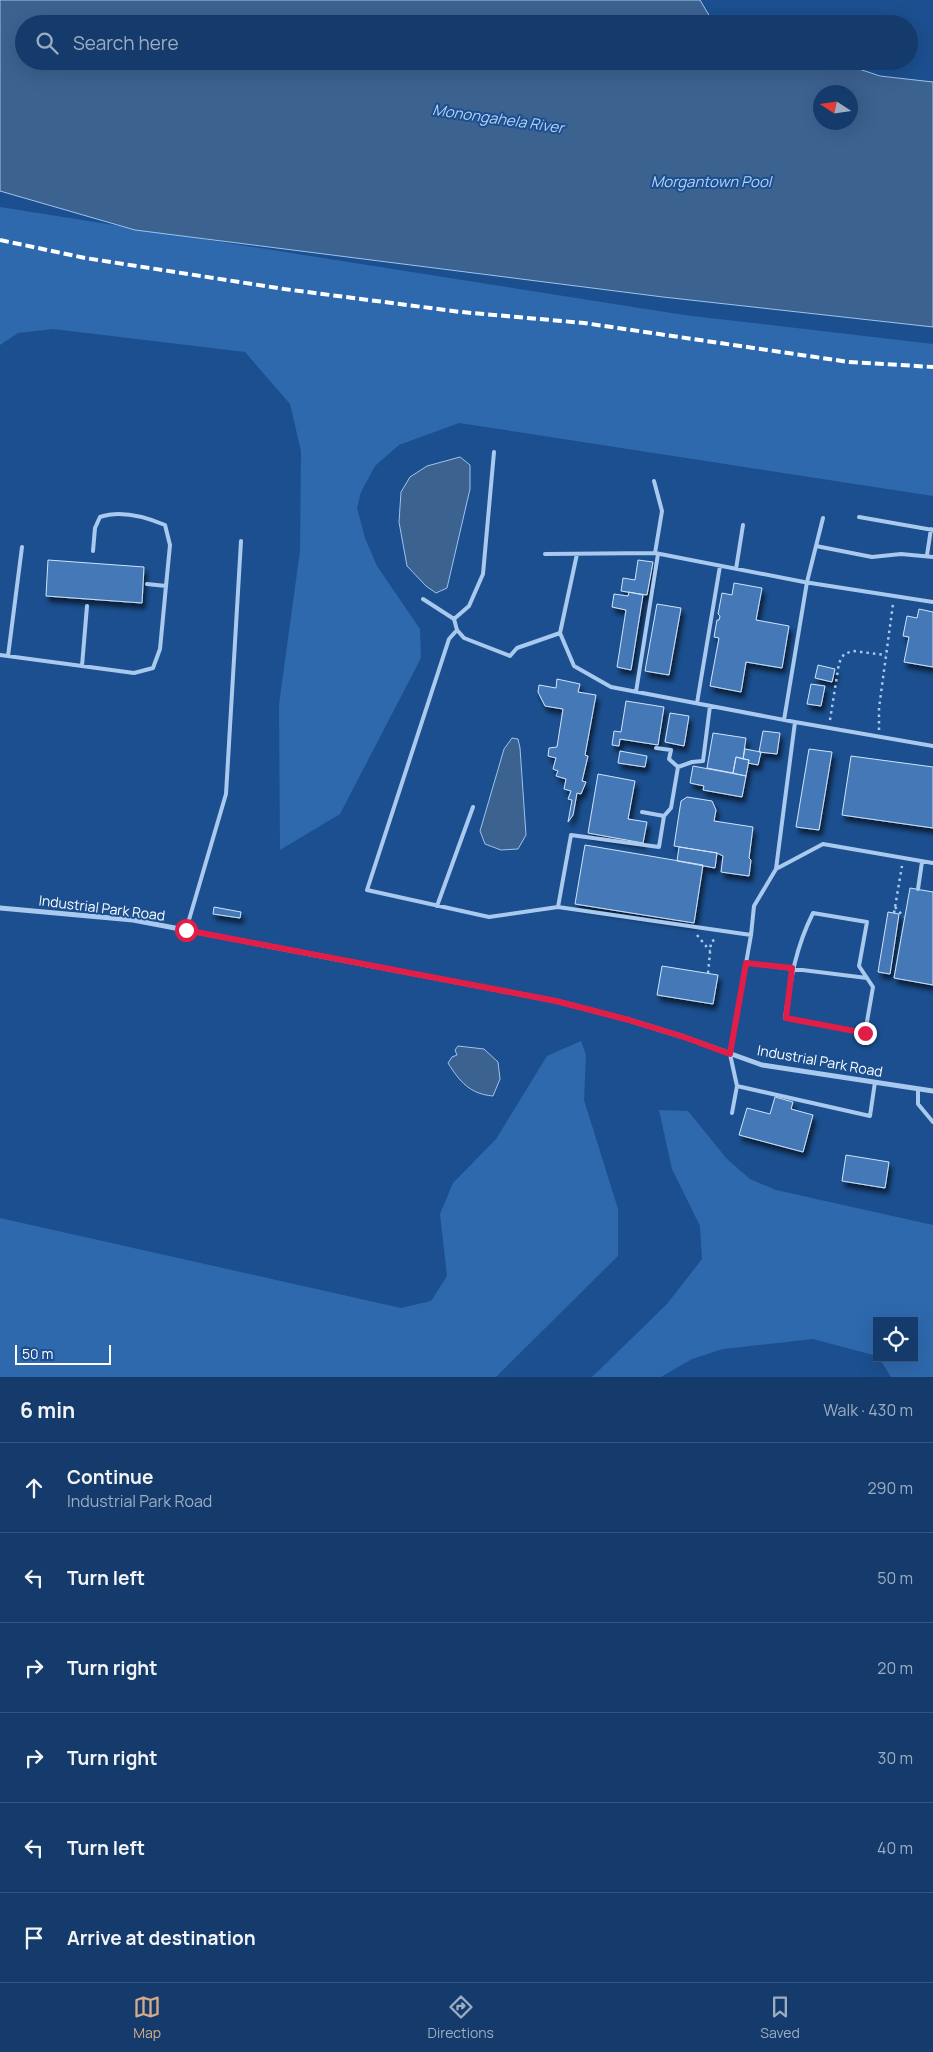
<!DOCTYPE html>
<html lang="en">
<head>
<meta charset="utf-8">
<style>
	:root { --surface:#143b6b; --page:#214673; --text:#f1f3f6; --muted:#9dadc1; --line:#33557e; --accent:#d6ab8b }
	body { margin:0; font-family:Manrope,sans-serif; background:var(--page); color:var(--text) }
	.controls { position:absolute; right:15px; bottom:15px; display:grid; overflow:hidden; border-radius:0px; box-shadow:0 5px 20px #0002 }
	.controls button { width:45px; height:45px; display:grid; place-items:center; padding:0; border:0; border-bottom:1px solid var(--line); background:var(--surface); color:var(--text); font:25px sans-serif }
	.compass { position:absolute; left:813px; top:85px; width:45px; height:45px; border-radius:50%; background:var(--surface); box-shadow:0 5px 20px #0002; rotate:282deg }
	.scale { position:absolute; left:15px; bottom:12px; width:96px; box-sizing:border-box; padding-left:5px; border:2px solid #fff; border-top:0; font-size:14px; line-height:18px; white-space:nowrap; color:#fff; -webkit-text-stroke:4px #1b4f8f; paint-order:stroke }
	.stop { position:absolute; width:15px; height:15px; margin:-11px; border:4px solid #e11d48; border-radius:50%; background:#fff }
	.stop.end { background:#e11d48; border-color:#fff; box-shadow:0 1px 5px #0008 }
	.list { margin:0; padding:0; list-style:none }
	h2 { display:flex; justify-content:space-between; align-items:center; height:65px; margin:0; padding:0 20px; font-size:21px }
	h2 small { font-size:16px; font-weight:400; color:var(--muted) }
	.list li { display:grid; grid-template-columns:32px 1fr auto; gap:15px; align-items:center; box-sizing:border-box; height:90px; padding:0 20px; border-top:1px solid var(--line) }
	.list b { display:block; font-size:19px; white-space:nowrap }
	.list p { margin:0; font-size:16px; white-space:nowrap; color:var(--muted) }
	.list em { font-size:16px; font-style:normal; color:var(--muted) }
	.icon { flex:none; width:28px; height:28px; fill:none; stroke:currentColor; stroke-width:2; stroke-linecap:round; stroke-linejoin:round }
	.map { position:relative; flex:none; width:933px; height:1377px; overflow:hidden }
	.search { position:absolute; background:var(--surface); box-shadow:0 5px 20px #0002; left:15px; right:15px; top:15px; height:55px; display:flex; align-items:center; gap:12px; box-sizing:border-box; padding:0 18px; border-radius:28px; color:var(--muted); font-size:19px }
	.sheet { height:605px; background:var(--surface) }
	nav { display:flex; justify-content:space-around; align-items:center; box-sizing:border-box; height:70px; border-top:1px solid var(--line); background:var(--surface); font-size:14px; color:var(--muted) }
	nav a { display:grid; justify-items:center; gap:2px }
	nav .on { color:var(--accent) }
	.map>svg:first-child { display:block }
	.green { fill:#2e69ad }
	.water { fill:#3c6290; stroke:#9cc4f0; fill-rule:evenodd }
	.building { fill:#4478b7; stroke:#cfe3fa; filter:url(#shadow) }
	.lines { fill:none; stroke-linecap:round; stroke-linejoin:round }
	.path { stroke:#a9c9ee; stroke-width:2.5; stroke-dasharray:2.5 4; stroke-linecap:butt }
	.service { stroke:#a9c9ee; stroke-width:4 }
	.minor { stroke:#a9c9ee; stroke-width:5 }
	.rail { stroke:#fff; stroke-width:4; stroke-dasharray:9 4; stroke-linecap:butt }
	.route { stroke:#e11d48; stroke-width:6 }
	.labels { text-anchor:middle; stroke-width:4; stroke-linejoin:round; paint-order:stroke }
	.street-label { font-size:14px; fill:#fff; stroke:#1b4f8f }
	.water-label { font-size:15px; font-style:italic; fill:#b5d3f5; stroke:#1b4f8f }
</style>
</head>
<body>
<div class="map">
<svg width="933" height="1377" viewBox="0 0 933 1377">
	<defs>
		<filter id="shadow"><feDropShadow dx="3" dy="5.5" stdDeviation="2.5" flood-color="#0009"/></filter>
	</defs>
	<rect width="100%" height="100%" fill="#1b4f8f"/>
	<path class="green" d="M0,207L684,315L933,344V496L459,423L399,445L375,466L361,492L357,508L365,538L377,566L420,629L421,658L340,814L280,850L279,704L300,551L301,451L290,404L245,352L53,329L18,333L0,345Z
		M581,1041L586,1055L584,1100L618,1209V1256L496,1377H0V1218L401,1308L431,1301L447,1276L440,1214L453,1183L496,1139L547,1056Z
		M659,1110L688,1111L727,1159L750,1179L776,1190L933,1225V1377H891L879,1358H914V1321H877V1356L813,1339L723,1349L692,1359L661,1377H592L667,1304L702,1259L700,1226L672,1169Z"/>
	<path class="water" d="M0,0H700L713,22L719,24H24V61H835L880,76L933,82V327L663,297L135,230L0,191ZM850,92V122H820V92Z
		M460,457L470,465V489L447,588L436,593L426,586L407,566L399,522L401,492L410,477L427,466Z
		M512,738L518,739L520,748L526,835L518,849L501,850L485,844L480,831L504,749Z
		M458,1046L484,1049L498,1062L500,1079L493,1096C470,1094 460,1082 448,1063L452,1057L457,1055L455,1050Z"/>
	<path class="building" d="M48,560L144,567L142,603L46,596Z
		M638,560L653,562L647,595L621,591L623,578L635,580Z
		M734,583L762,588L756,620L789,626L782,668L746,662L741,692L710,686L719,638L714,637L717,620H719L720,616L718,614L722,593L732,595Z
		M629,592L643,595L631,670L617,667L626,610L612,607L614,594L628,596Z
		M657,604L681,608L669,675L645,671Z
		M919,609L933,612V667L904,662L909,637L903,636L907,616L917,618Z
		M818,665L835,669L832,682L815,678Z
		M557,679L580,684L578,692L596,695L585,755L588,756L582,781L586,782L581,794L577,793L573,815L568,822L572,800L568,799L571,791L564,789L566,779L556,776L558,771L553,769L556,758L548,756L549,748L557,747L563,709L545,706L538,692L539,685L556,688Z
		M811,684L825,686L821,706L807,704Z
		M626,701L664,707L658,745L620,739L619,746L612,745L614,731L621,732Z
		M670,713L689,716L684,746L665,742Z
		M763,731L780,733L777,754L759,752Z
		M713,733L746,738L743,759L736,757L733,773L707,768Z
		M745,749L761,752L758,765L748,763L749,760L743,759Z
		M809,749L832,752L819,830L796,827Z
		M620,751L647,756L645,767L618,763Z
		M851,756L933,767V828L842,815Z
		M736,757L749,760L746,776L733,773Z
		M693,766L746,776L742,797L703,790L704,786L690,783Z
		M598,774L635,781L628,819L647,822L643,843L588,833Z
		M687,797L712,801L716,810L714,821L753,827L749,858L751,860L749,876L721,872L723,856L717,853L674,846L681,801Z
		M585,845L703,865L694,923L575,904Z
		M679,847L717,853L715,868L677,861Z
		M910,888L933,892V985L894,978Z
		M214,907L241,912L240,918L213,914Z
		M888,912L899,914L890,974L878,972Z
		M662,966L718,975L713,1004L657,995Z
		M775,1097L793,1102L791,1109L813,1115L803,1152L739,1135L747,1108L770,1114Z
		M846,1155L889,1162L885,1188L842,1181Z"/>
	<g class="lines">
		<path class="path" d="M830,720L839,663L844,654L853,651L886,655
			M879,730V708L893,604
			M895,907L904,917
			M894,913L902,866
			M697,935L710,951
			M708,973L711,942L717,938"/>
		<path class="service" d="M654,481L662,511L655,553
			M859,517L933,530
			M816,546L872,557L901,554L933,557
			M545,554L655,553L804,582L933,602
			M577,554L560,633L574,666L611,687L795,722
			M927,555L931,529
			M736,569L743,525
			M147,584L166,586
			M423,599L454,619
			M457,630L454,619L469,606L483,574L494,452
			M560,633L517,648L510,656L464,638L457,630L449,639L367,890L489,917L558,907L751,935
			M0,655L134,673L153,668L160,649L166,586L170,545L165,525C146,517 120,510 100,517L95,528L93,551
			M8,656L22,547
			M82,666L87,606
			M636,692L658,554
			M697,703L720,566
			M784,720L807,582L823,518
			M656,748L671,750L669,759L678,767L692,762L703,761L710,706
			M664,816L671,808L678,767
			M776,869L795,722L933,746
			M918,889L922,862
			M437,906L473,807
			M558,907L571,835L659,847L664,816L642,812
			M813,913L867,922L859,966L873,987L865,1033L785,1018C791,979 795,949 813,913Z
			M186,930L226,794L241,541
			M746,963L867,978
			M875,1082L870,1116L737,1086L730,1054L751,935L754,906L776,869L823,844L933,863
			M918,1089V1104L933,1122
			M732,1113L737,1086"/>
		<path class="minor" d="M0,908L133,920L556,1001L629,1020L684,1037L762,1065L933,1091"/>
		<path class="rail" d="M0,240L85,258L284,289L461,312L584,323L849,362L933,367"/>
	</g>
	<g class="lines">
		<path class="route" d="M186,930L556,1001L629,1020L684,1037L730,1054L746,963L792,968L786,1018L865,1033"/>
	</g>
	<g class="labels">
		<g class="street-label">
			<text transform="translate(102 908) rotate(7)" y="5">Industrial Park Road</text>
			<text transform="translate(820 1061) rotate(10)" y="5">Industrial Park Road</text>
		</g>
		<g class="water-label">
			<text transform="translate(498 119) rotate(8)" y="5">Monongahela River</text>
			<text x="711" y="187">Morgantown Pool</text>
		</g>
	</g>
</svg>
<div class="controls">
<button><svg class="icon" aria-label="locate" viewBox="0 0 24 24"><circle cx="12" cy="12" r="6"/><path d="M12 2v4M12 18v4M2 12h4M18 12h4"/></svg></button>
</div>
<svg class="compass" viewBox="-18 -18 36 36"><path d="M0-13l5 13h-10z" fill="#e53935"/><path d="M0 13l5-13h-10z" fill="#9dadc1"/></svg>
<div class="scale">50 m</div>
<div class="stop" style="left:186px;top:930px"></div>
<div class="stop end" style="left:865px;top:1033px"></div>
<div class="search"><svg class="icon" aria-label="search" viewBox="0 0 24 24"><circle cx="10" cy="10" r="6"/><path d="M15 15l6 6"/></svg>Search here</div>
</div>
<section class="sheet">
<h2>6 min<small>Walk · 430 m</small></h2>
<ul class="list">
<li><svg class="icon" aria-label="ahead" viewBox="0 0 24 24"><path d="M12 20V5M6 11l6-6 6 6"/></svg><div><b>Continue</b><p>Industrial Park Road</p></div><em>290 m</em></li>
<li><svg class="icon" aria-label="left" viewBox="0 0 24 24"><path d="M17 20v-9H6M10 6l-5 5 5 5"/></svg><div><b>Turn left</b></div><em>50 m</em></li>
<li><svg class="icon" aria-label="right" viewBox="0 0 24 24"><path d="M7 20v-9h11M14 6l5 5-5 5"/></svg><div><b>Turn right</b></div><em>20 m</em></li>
<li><svg class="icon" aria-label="right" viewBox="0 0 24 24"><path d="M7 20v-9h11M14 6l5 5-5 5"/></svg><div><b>Turn right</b></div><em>30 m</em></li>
<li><svg class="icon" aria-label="left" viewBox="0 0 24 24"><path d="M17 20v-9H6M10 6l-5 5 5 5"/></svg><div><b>Turn left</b></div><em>40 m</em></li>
<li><svg class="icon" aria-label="arrive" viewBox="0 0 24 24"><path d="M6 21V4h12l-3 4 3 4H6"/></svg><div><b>Arrive at destination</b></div></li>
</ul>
</section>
<nav>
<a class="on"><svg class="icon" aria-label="map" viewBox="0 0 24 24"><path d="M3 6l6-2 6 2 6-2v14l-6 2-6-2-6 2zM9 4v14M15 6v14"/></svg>Map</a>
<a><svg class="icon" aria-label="directions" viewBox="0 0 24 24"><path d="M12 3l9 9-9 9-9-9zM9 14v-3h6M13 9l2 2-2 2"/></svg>Directions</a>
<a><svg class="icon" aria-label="saved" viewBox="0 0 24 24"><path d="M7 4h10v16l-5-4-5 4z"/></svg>Saved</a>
</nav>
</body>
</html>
